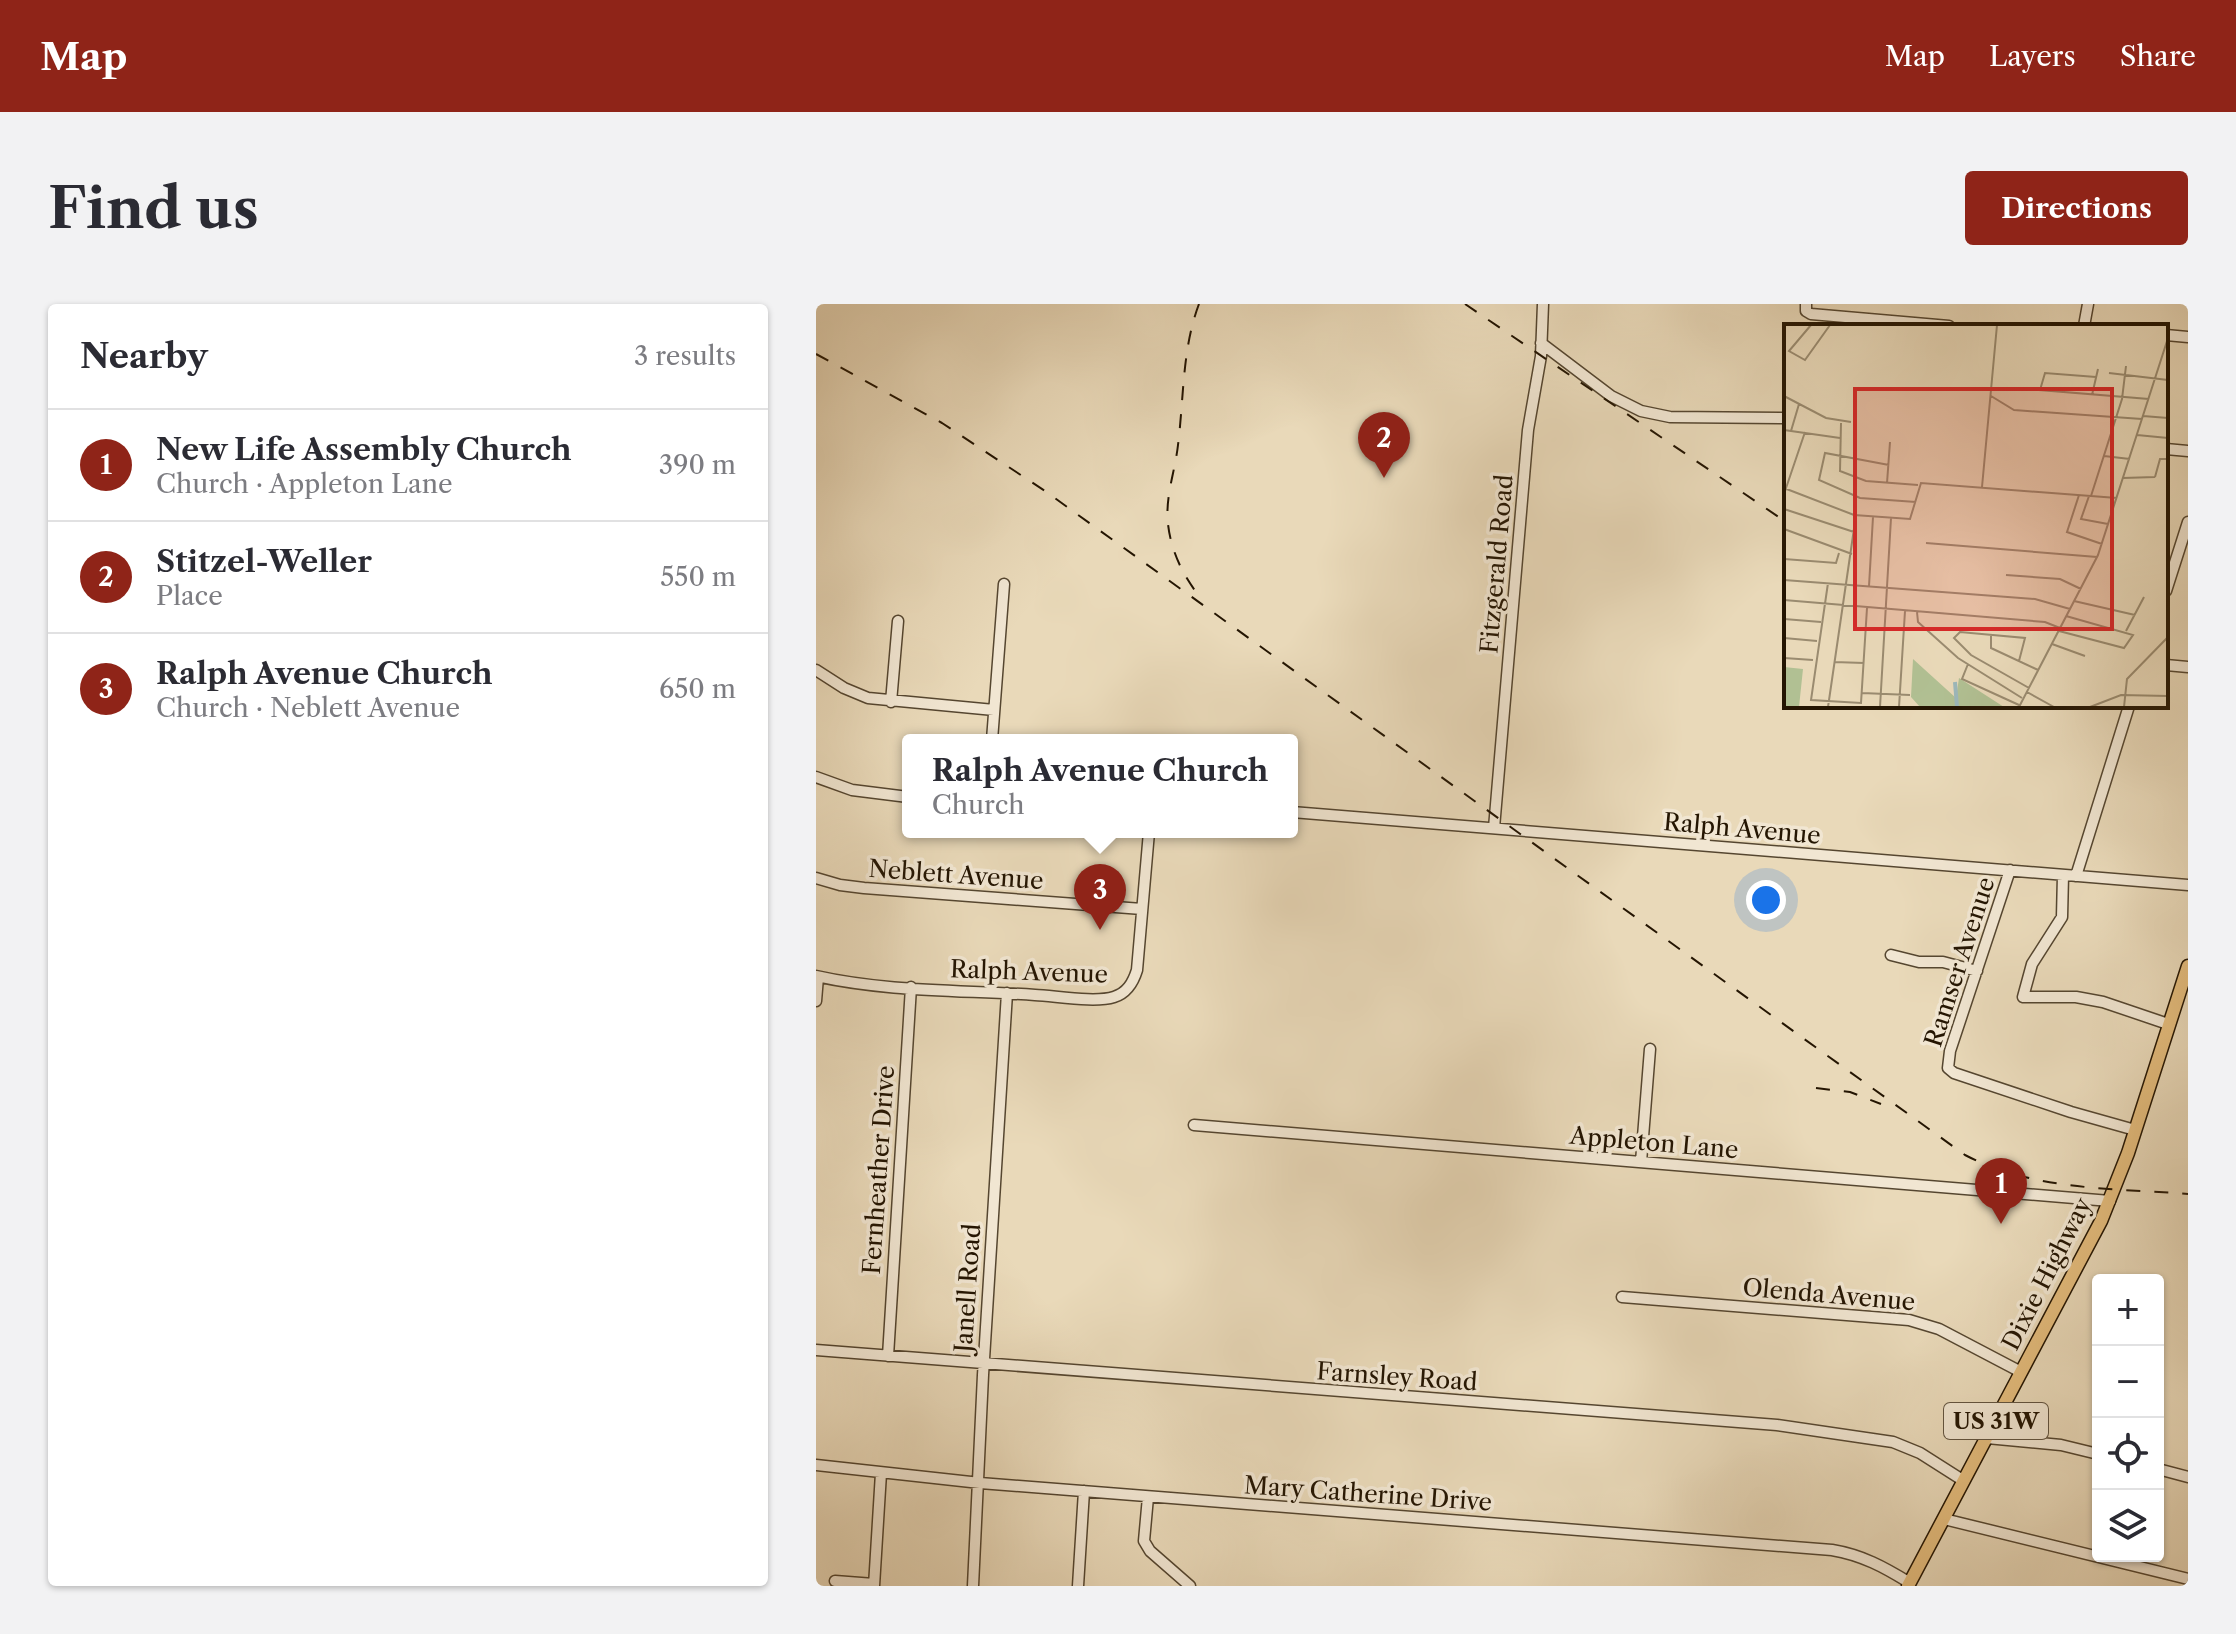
<!DOCTYPE html>
<html lang="en">
<head>
<meta charset="utf-8">
<style>
	:root { --surface:#fff; --page:#f2f2f3; --text:#2b2b33; --muted:#7c7c81; --line:#e1e1e2; --accent:#8f2418 }
	body { margin:0; font-family:"Libre Caslon Text",serif; background:var(--page); color:var(--text) }
	.controls { position:absolute; right:24px; bottom:24px; display:grid; overflow:hidden; border-radius:8px; box-shadow:0 2px 6px #0004 }
	.controls button { width:72px; height:72px; display:grid; place-items:center; padding:0; border:0; border-bottom:2px solid var(--line); background:var(--surface); color:var(--text); font:40px sans-serif }
	.you { position:absolute; left:950px; top:596px; width:28px; height:28px; margin:-20px; border:6px solid #fff; border-radius:50%; background:#1a73e8; box-shadow:0 0 0 12px #1a73e833 }
	.badge { display:grid; place-items:center; width:52px; height:52px; border-radius:50%; background:var(--accent); color:#fff; font-size:26px; font-weight:700 }
	.pin { position:absolute; translate:-50% -66px; filter:drop-shadow(0 2px 4px #0008) }
	.pin::after { content:''; position:absolute; top:42px; width:28px; height:24px; background:inherit; clip-path:polygon(0 0,100% 0,50% 100%) }
	.popup { position:absolute; left:86px; top:430px; width:396px; height:104px; box-sizing:border-box; display:grid; place-content:center; border-radius:8px; background:var(--surface); filter:drop-shadow(0 2px 6px #0005); font-size:26px; white-space:nowrap; color:var(--muted) }
	.popup b { font-size:30px; color:var(--text) }
	.popup::after { content:''; position:absolute; left:50%; top:100%; margin-left:-16px; border:16px solid transparent; border-top-color:var(--surface) }
	.list { margin:0; padding:0; list-style:none }
	h2 { display:flex; justify-content:space-between; align-items:center; height:104px; margin:0; padding:0 32px; font-size:34px }
	h2 small { font-size:26px; font-weight:400; color:var(--muted) }
	.list li { display:grid; grid-template-columns:52px 1fr auto; gap:24px; align-items:center; box-sizing:border-box; height:112px; padding:0 32px; border-top:2px solid var(--line) }
	.list b { display:block; font-size:30px; white-space:nowrap }
	.list p { margin:0; font-size:26px; white-space:nowrap; color:var(--muted) }
	.list em { font-size:26px; font-style:normal; color:var(--muted) }
	.icon { flex:none; width:44px; height:44px; fill:none; stroke:currentColor; stroke-width:2; stroke-linecap:round; stroke-linejoin:round }
	.map { position:relative; flex:none; width:1372px; height:1282px; overflow:hidden; border-radius:8px }
	header { display:flex; align-items:center; gap:48px; box-sizing:border-box; height:112px; padding:0 40px; background:var(--accent); color:#fff }
	header strong { font-size:38px }
	nav { display:flex; gap:44px; margin-inline-start:auto; font-size:28px }
	.intro { display:flex; align-items:center; justify-content:space-between; box-sizing:border-box; height:192px; padding:0 48px }
	h1 { margin:0; font-size:56px }
	.button { padding:20px 36px; border-radius:8px; background:var(--accent); color:#fff; font-size:28px; font-weight:700 }
	main { display:flex; gap:48px; padding:0 48px }
	aside { flex:1; background:var(--surface); border-radius:8px; box-shadow:0 2px 6px #0004 }
	.map>svg:first-child { display:block }
	.lines { fill:none; stroke-linecap:round; stroke-linejoin:round }
	.minor-casing { stroke:#554630; stroke-width:13 }
	.major-casing { stroke:#241502; stroke-width:15 }
	.minor { stroke:#f1e6d2; stroke-width:10 }
	.major { stroke:#e4bc7c; stroke-width:12 }
	.rail { stroke:#241502; stroke-width:2; stroke-dasharray:14 14; stroke-linecap:butt }
	.labels { text-anchor:middle; stroke-width:7; stroke-linejoin:round; paint-order:stroke }
	.shield { fill:#f1e6d2; stroke:#625440; stroke-width:2 }
	.shield-label { font-size:22px; font-weight:bold; fill:#241502 }
	.street-label { font-size:24px; fill:#241502; stroke:#f1e6d2 }
	.inset-river { fill:none; stroke:#9cb7ba; stroke-width:4 }
	.inset-road { fill:none; stroke:#9a8b70; stroke-width:2 }
	.view { fill:#d62828; fill-opacity:0.15; stroke:#d62828; stroke-width:4 }
	.inset-edge { fill:none; stroke:#241502; stroke-width:4 }
</style>
</head>
<body>
<header>
<strong>Map</strong>
<nav><a>Map</a><a>Layers</a><a>Share</a></nav>
</header>
<div class="intro"><h1>Find us</h1><a class="button">Directions</a></div>
<main>
<aside>
<h2>Nearby<small>3 results</small></h2>
<ul class="list">
<li><span class="badge">1</span><div><b>New Life Assembly Church</b><p>Church · Appleton Lane</p></div><em>390 m</em></li>
<li><span class="badge">2</span><div><b>Stitzel-Weller</b><p>Place</p></div><em>550 m</em></li>
<li><span class="badge">3</span><div><b>Ralph Avenue Church</b><p>Church · Neblett Avenue</p></div><em>650 m</em></li>
</ul>
</aside>
<div class="map">
<svg width="1372" height="1282" viewBox="0 0 1372 1282">
	<rect width="100%" height="100%" fill="#e9d9b9"/>
	<filter id="stains"><feTurbulence type="fractalNoise" baseFrequency=".0025" numOctaves="4"/><feColorMatrix values="0 0 0 0 .2 0 0 0 0 .09 0 0 0 0 .02 0 0 0 .5 -.17"/></filter>
	<radialGradient id="worn" r=".72"><stop offset=".6" stop-color="#630" stop-opacity="0"/><stop offset="1" stop-color="#630" stop-opacity=".3"/></radialGradient>
	<g class="lines">
		<defs>
			<path id="minor" d="M990,0V7L995,10L1133,22
				M1268,22L1272,0
				M1350,31L1372,33
				M725,39L795,92L825,107L854,113L970,114
				M1350,145L1372,147
				M1350,287L1372,218
				M1350,361L1372,363
				M0,366L28,384L52,394L178,406
				M75,398L82,317
				M176,436L188,280
				M0,473L36,486L92,493
				M476,508L1372,581
				M678,524L712,126L725,52L727,0
				M1194,566L1134,747L1132,764L1138,769L1255,808L1319,826
				M1247,571L1246,613L1216,660L1207,693H1260L1287,698L1352,720
				M1260,572L1313,402
				M0,574L24,581L48,584L326,605
				M1075,651L1103,658H1127L1161,667
				M0,672C71,688 147,686 219,691C240,692 279,699 298,693C311,689 317,679 321,666L333,528
				M0,697L2,673
				M378,821L1294,897
				M825,858L834,745
				M806,993L1093,1016L1123,1025L1205,1068
				M0,1046L961,1121L1077,1138L1104,1149L1148,1177
				M72,1052L95,683
				M1171,1134L1245,1141L1282,1150
				M0,1161L164,1179L1016,1246C1046,1251 1068,1263 1094,1279
				M1342,1165L1372,1173
				M332,1193L328,1237L334,1247L374,1282
				M1128,1215L1372,1275
				M19,1277L58,1280
				M58,1282L65,1169
				M157,1282L167,1071L191,689
				M262,1282L268,1187"/>
			<path id="major" d="M1092,1282L1285,917L1312,849L1372,662"/>
		</defs>
		<use href="#minor" class="minor-casing"/>
		<use href="#major" class="major-casing"/>
		<use href="#minor" class="minor"/>
		<use href="#major" class="major"/>
		<path class="rail" d="M383,0C366,45 368,93 362,141C359,168 349,192 352,220C355,247 367,272 384,293
			M649,0L970,218
			M0,50L126,119L229,187L1149,851C1218,887 1297,884 1372,890
			M1000,784L1034,788L1065,800"/>
	</g>
	<g class="labels">
		<rect class="shield" x="1128" y="1099" width="104" height="36" rx="6"/>
		<g class="shield-label">
			<text x="1180" y="1125">US 31W</text>
		</g>
		<g class="street-label">
			<text transform="translate(681 260) rotate(-85)" y="8">Fitzgerald Road</text>
			<text transform="translate(926 525) rotate(5)" y="8">Ralph Avenue</text>
			<text transform="translate(140 571) rotate(4)" y="8">Neblett Avenue</text>
			<text transform="translate(1144 658) rotate(-72)" y="8">Ramser Avenue</text>
			<text transform="translate(213 668) rotate(2)" y="8">Ralph Avenue</text>
			<text transform="translate(838 839) rotate(5)" y="8">Appleton Lane</text>
			<text transform="translate(63 866) rotate(-86)" y="8">Fernheather Drive</text>
			<text transform="translate(1231 970) rotate(-63)" y="8">Dixie Highway</text>
			<text transform="translate(152 984) rotate(-86)" y="8">Janell Road</text>
			<text transform="translate(1013 991) rotate(5)" y="8">Olenda Avenue</text>
			<text transform="translate(581 1073) rotate(4)" y="8">Farnsley Road</text>
			<text transform="translate(552 1190) rotate(4)" y="8">Mary Catherine Drive</text>
		</g>
	</g>
	<g transform="translate(968 20)">
		<rect width="384" height="384" fill="#e9d9b9"/>
		<path d="M129,335L172,374L175,354L220,383H136L127,373ZM0,343L19,345L15,383H0Z" fill="#b1c093"/>
		<path class="inset-river" d="M171,358L173,383"/>
		<path class="inset-road" d="M27,1L5,27L21,36L46,1M325,49L384,56M312,53L261,49L256,66L365,75M308,71L314,45M0,72L42,94L67,98M207,72L230,86L358,95M359,92L384,94M57,99L56,147L82,157L134,161M0,106L56,114M7,107L15,80M353,111L384,114M320,132L346,135M105,141L41,129L35,156L76,174L132,178M371,153L376,135H384M339,154L371,153M103,159L106,118M198,163L213,1M0,164L70,191L126,195L137,159L333,174M0,170L21,108M295,171L283,208L318,220M305,172L297,195L324,200M307,172L338,75L342,42M0,185L70,208M0,205L68,230M142,219L313,233M0,235L52,239L55,229M222,251L276,255L297,265M0,256L251,275L286,285M44,259L27,376L77,379L83,284M85,262L89,193M0,276L261,298L276,304M290,277L351,291M133,288L134,298L174,334L238,374M0,295L37,298M275,307L340,324L349,311L282,292M342,307L360,273M207,311V324L254,346M0,314L33,317M268,320L301,332M0,334L29,336M235,337L241,314L176,308L170,314L187,331L245,364M50,338L80,339M184,340L178,355L235,381M243,368L270,383M78,369L126,371M44,383L72,191M96,383L107,194M115,383L121,287M235,383L314,231L384,14M306,383L337,371L384,372M340,383L343,355L384,313"/>
		<path class="view" d="M71,65H328V305H71Z"/>
		<rect width="384" height="384" class="inset-edge"/>
	</g>
	<rect width="100%" height="100%" filter="url(#stains)"/>
	<rect width="100%" height="100%" fill="url(#worn)"/>
</svg>
<div class="controls">
<button>+</button>
<button>−</button>
<button><svg class="icon" aria-label="locate" viewBox="0 0 24 24"><circle cx="12" cy="12" r="6"/><path d="M12 2v4M12 18v4M2 12h4M18 12h4"/></svg></button>
<button><svg class="icon" aria-label="layers" viewBox="0 0 24 24"><path d="M12 4l9 5-9 5-9-5zM3 14l9 5 9-5"/></svg></button>
</div>
<div class="you"></div>
<div class="pin badge" style="left:1185px;top:920px">1</div>
<div class="pin badge" style="left:568px;top:174px">2</div>
<div class="pin badge" style="left:284px;top:626px">3</div>
<div class="popup"><b>Ralph Avenue Church</b>Church</div>
</div>
</main>
</body>
</html>
